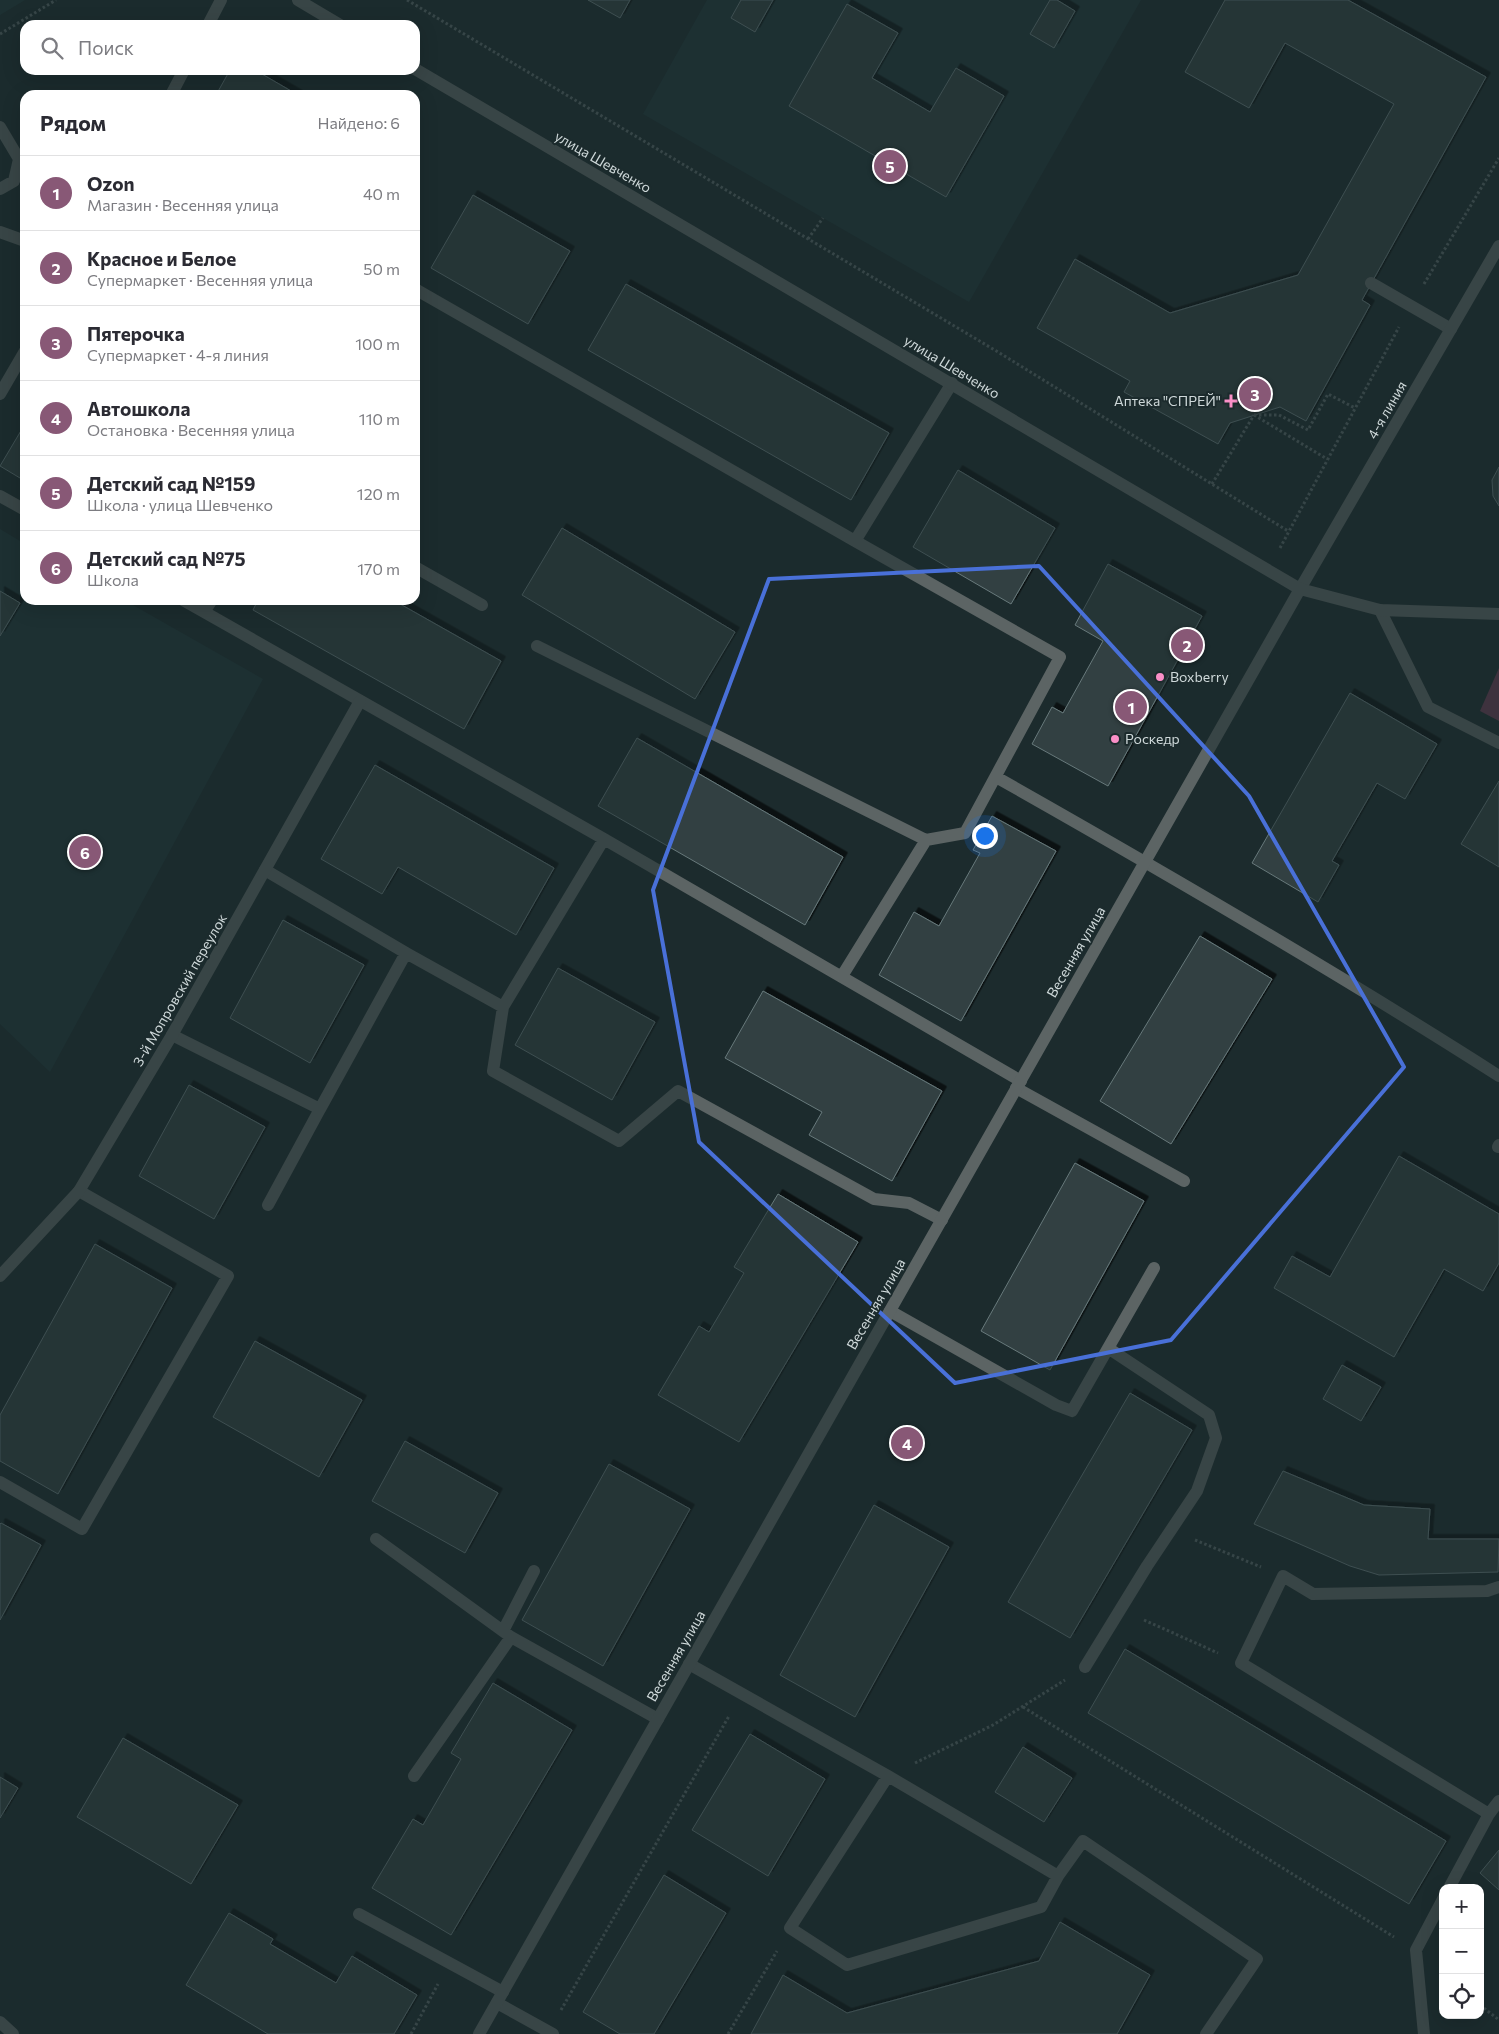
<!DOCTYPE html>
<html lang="ru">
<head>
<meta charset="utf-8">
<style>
	:root { --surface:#fff; --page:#f7f7f7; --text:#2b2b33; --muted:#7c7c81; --line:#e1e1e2; --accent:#885876 }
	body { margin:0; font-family:Commissioner,sans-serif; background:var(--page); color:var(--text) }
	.controls { position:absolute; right:15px; bottom:15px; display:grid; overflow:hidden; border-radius:10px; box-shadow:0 5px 20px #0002 }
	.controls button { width:45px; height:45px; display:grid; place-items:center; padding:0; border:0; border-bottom:1px solid var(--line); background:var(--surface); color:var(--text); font:25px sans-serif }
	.you { position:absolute; left:984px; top:835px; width:18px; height:18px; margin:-12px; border:4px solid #fff; border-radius:50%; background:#1a73e8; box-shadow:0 0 0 8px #1a73e833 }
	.badge { display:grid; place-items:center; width:32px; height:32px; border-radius:50%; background:var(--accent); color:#fff; font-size:16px; font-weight:700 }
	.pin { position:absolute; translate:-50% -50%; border:2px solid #fff; box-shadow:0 1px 5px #0006 }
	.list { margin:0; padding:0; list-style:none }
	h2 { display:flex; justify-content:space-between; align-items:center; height:65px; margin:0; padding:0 20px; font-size:21px }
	h2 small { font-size:16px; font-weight:400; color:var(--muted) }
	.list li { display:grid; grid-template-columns:32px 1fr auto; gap:15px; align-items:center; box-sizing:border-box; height:75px; padding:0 20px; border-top:1px solid var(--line) }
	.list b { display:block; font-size:19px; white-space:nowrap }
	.list p { margin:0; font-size:16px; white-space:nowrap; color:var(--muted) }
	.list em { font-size:16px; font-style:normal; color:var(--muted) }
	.icon { flex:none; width:28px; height:28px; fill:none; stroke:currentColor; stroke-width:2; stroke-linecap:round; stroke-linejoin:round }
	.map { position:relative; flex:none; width:1499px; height:2034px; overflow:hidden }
	.search { position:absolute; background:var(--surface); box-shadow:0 5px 20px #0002; left:20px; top:20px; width:400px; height:55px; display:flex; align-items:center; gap:12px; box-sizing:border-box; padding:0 18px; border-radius:15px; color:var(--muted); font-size:19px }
	.panel { position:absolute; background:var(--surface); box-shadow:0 5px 20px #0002; left:20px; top:90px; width:400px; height:515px; border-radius:15px }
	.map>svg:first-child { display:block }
	.built { fill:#1f3639 }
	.green { fill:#693a52 }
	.building { fill:#314143; stroke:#68797b; filter:url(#shadow) }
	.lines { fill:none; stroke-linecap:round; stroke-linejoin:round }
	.path { stroke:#576466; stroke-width:3; stroke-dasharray:2.5 2.5; stroke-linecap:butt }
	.service { stroke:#5c6464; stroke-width:12 }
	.minor { stroke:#5c6464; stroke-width:12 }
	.tertiary { stroke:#5c6464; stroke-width:12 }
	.marked { fill:none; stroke:#4970d8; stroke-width:4; stroke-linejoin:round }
	.poi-dot { fill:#fa8fc7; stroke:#1c2b2d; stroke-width:2 }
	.labels { text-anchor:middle; stroke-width:4; stroke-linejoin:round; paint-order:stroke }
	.street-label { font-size:14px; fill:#ced8d9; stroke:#1c2b2d }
	.poi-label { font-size:14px; fill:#ced8d9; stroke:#1c2b2d; text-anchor:start }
</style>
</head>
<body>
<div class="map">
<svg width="1499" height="2034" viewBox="0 0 1499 2034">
	<defs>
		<filter id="shadow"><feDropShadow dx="4.5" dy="-4.5" stdDeviation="0" flood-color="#0009"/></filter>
	</defs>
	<rect width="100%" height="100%" fill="#1c2b2d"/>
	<path class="built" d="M0,0H25L0,15Z
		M707,0H1141L969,302L643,114Z
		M0,529L25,544V600H124L263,679L50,1072L0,1024Z"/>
	<path class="green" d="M1499,668V721L1480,711Z"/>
	<path class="building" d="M588,0H630L620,18Z
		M741,0H773L755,32L731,18Z
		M1050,0H1057L1075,11L1054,48L1030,34Z
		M1225,0H1348L1486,77L1362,300L1370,305L1306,421L1280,407L1230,423L1218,444L1124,392L1130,381L1037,328L1075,259L1170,313L1298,275L1394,104L1285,43L1249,108L1185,72Z
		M847,4L898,33L872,78L930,112L956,68L1004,96L946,197L789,106Z
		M230,70H255L298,95H216Z
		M473,195L570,251L528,324L431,268Z
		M626,284L889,433L851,500L588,350Z
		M25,424V481L0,466Z
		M1499,467V506L1493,496L1492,480Z
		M958,470L1055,528L1011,604L913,547Z
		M562,528L735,632L695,699L522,595Z
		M1108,564L1202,616L1108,786L1032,744L1052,707L1063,713L1103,641L1075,625Z
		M0,591L20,603L0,636Z
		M258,600H393L501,661L464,729L253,610Z
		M1350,693L1437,744L1405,799L1377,783L1332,861L1339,865L1318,902L1252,863Z
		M637,738L843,857L805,925L598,806Z
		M375,765L554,868L516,935L398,867L382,894L321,859Z
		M1499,781V867L1461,844Z
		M992,816L1056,851L961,1021L879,975L914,912L939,926L980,853L973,850Z
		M283,920L364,965L310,1063L230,1018Z
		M1200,936L1272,979L1171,1144L1100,1101Z
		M558,968L655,1022L612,1100L515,1045Z
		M763,991L942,1091L892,1181L809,1135L822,1112L725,1058Z
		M189,1085L265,1127L214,1219L139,1176Z
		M1399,1156L1499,1214V1263L1483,1291L1444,1269L1394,1357L1274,1288L1292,1256L1330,1277Z
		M1075,1163L1144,1201L1050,1370L981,1331Z
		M778,1194L858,1242L739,1442L658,1395L699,1326L709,1332L744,1273L734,1267Z
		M95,1244L172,1288L58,1494L0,1461V1415Z
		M255,1341L362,1400L319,1477L213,1417Z
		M1342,1365L1381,1387L1361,1421L1323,1399Z
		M1130,1393L1192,1430L1070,1638L1008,1602Z
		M405,1441L498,1493L465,1553L372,1501Z
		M609,1464L690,1509L603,1666L522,1620Z
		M1283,1471L1364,1505L1430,1509L1428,1539H1499L1498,1572L1379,1575L1350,1566L1254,1524Z
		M874,1505L949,1547L855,1717L780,1675Z
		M1,1523L41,1545L0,1620V1524Z
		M1125,1649L1446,1841L1409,1904L1088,1713Z
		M493,1683L572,1730L451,1935L372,1888L413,1819L423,1825L461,1759L451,1753Z
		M750,1734L825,1779L768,1876L692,1830Z
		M123,1738L238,1805L191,1884L77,1817Z
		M1023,1747L1072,1778L1044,1822L995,1792Z
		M0,1777L18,1788L0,1818Z
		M1499,1850V1890L1480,1873Z
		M664,1875L726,1913L654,2034H620L583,2012Z
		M229,1913L273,1939L270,1944L336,1983L352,1956L417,1995L394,2034H268L186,1985Z
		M1060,1922L1150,1975L1117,2034H751L783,1975L847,2013L1039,1961Z"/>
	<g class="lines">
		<path class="path" d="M407,0L998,352L1288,531
			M0,34L56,0
			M808,239L823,218
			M1424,284L1499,158
			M1254,415H1279L1308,430L1328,394L1355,408
			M1254,415L1327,459
			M1212,484L1254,415
			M1280,548L1399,327
			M1195,1540L1261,1567
			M1144,1620L1218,1653
			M1023,1707L1394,1937
			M915,1763L993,1725L1065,1680
			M1480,2005L1499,2020
			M561,2010L729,1716
			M411,2034L438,1984
			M728,2034L777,1951"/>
		<path class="service" d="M0,127L19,159L14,181L0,189
			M0,232L25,241
			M1371,283L1451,329
			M415,289L855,541L952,383
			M0,496L25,510
			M415,567L482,605
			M183,600L604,839L1021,1081
			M1380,610L1428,707L1499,743
			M204,612L212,600
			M537,646L926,840
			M996,777C1166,873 1335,971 1499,1076
			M265,870L406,953
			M842,976L926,840L965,833L1060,657L855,541
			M503,1007L493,1071L619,1141L678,1091L874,1199L909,1203L942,1220
			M172,1035L320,1109L268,1205
			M1016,1088L1184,1181
			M320,1109L406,953L503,1007L604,839
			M1498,1147L1499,1145
			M890,1311L1056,1405L1072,1411L1154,1268
			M0,1482L82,1529L228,1276L79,1191
			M376,1539L511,1637L658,1719
			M503,1631L534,1571
			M689,1664L888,1776L1058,1876
			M1085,1667L1147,1566L1197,1491L1216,1438L1209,1415L1108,1348
			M414,1776L511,1637
			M888,1776L790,1928L847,1965L1041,1907L1058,1876L1083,1841L1257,1959L1206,2034
			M1489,1814L1499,1801
			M1449,1888L1489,1814L1241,1663L1283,1576L1313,1594L1487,1591L1499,1587
			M359,1914L503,1992
			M497,2003L553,2034
			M1424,2034L1416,1950L1443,1899"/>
		<path class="minor" d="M208,25L221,0
			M171,95L184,70
			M0,394L25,351
			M1300,589L1499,246
			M0,1276L79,1191L172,1035L360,701"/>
		<path class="tertiary" d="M298,0L340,25
			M415,69L1300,589L1380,610L1499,614
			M0,2022L13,2034
			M479,2034L1300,589"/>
	</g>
	<path d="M0 0H1499V2034H0ZM1039,566L1249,796L1404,1067L1171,1340L955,1383L699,1142L653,890L769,579Z" fill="#1c2b2d" fill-opacity=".55" fill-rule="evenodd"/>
	<path class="marked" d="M1039,566L1249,796L1404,1067L1171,1340L955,1383L699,1142L653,890L769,579Z"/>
	<g class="poi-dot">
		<path d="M1228.5 393.5h5v5h5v5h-5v5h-5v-5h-5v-5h5z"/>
		<circle cx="1160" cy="677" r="5"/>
		<circle cx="1115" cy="739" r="5"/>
	</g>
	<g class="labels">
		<g class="street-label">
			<text transform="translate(603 162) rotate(30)" y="5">улица Шевченко</text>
			<text transform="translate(952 367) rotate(31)" y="5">улица Шевченко</text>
			<text transform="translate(1387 410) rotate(-60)" y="5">4-я линия</text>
			<text transform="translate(1076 952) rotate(-60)" y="5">Весенняя улица</text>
			<text transform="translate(180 990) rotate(-60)" y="5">3-й Мопровский переулок</text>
			<text transform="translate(876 1304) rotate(-60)" y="5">Весенняя улица</text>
			<text transform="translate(676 1656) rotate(-60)" y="5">Весенняя улица</text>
		</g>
		<g class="poi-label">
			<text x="1221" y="406" text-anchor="end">Аптека "СПРЕЙ"</text>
			<text x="1170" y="682">Boxberry</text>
			<text x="1125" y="744">Роскедр</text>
		</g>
	</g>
</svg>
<div class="controls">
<button>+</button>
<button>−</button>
<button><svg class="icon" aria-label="locate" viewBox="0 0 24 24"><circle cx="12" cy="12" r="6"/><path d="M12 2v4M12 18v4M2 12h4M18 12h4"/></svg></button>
</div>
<div class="you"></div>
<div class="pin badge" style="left:1131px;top:707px">1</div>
<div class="pin badge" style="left:1187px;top:645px">2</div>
<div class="pin badge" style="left:1255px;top:394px">3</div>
<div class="pin badge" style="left:907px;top:1443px">4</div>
<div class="pin badge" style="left:890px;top:166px">5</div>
<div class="pin badge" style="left:85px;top:852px">6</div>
<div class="search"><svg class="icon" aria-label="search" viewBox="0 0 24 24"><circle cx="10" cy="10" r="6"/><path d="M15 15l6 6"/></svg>Поиск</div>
<section class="panel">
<h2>Рядом<small>Найдено: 6</small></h2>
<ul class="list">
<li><span class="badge">1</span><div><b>Ozon</b><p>Магазин · Весенняя улица</p></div><em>40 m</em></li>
<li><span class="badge">2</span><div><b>Красное и Белое</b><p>Супермаркет · Весенняя улица</p></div><em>50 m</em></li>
<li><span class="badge">3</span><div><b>Пятерочка</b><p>Супермаркет · 4-я линия</p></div><em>100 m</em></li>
<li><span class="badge">4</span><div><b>Автошкола</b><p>Остановка · Весенняя улица</p></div><em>110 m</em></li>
<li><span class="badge">5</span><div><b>Детский сад №159</b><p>Школа · улица Шевченко</p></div><em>120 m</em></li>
<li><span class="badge">6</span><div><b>Детский сад №75</b><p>Школа</p></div><em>170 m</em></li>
</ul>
</section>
</div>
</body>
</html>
